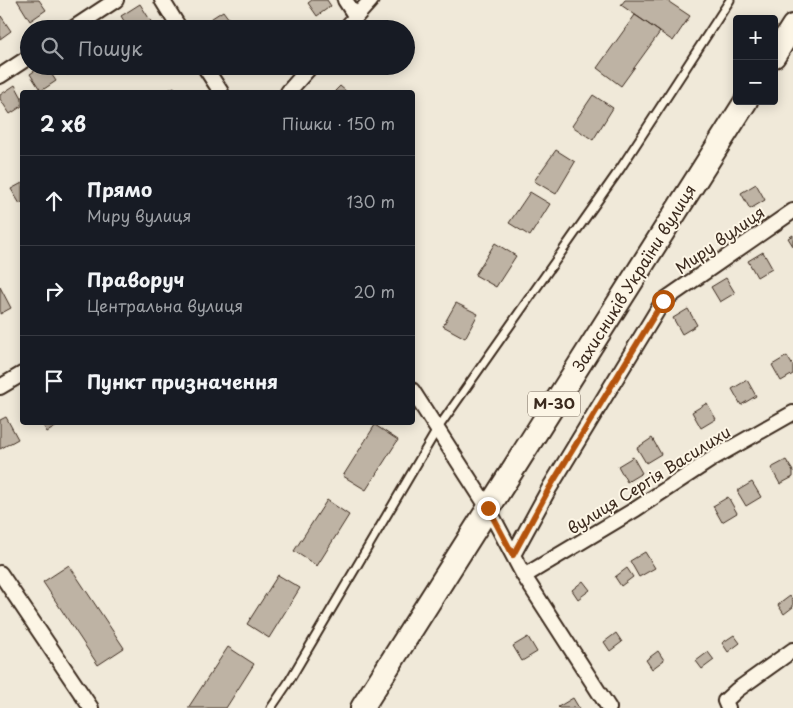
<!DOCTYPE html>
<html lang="uk">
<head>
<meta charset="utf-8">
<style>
	:root { --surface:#171b24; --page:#20242c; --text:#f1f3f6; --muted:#9ea1a6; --line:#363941 }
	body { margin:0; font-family:"Playpen Sans",sans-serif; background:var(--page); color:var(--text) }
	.controls { position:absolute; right:15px; top:15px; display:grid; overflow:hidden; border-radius:5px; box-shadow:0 2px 12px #0003 }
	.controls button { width:45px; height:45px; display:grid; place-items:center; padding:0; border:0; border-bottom:1px solid var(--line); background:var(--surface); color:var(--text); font:25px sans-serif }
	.stop { position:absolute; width:15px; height:15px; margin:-11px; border:4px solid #b45309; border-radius:50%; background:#fff }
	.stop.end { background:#b45309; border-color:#fff; box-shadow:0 1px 5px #0008 }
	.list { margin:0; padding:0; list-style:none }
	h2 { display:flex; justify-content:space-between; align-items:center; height:65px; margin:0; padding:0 20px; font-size:21px }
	h2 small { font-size:16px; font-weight:400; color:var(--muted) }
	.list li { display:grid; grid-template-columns:32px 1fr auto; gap:15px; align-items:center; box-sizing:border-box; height:90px; padding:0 20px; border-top:1px solid var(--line) }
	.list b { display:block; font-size:19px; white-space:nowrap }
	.list p { margin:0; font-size:16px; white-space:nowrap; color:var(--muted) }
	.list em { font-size:16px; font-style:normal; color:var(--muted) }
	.icon { flex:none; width:28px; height:28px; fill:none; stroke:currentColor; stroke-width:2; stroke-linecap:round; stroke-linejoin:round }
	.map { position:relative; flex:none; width:793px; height:708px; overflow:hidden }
	.search { position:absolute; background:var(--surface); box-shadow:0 2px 12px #0003; left:20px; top:20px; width:395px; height:55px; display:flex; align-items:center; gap:12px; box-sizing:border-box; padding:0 18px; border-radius:28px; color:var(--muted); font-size:19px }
	.panel { position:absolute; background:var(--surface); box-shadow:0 2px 12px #0003; left:20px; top:90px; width:395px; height:335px; border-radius:5px }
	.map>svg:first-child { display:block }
	.building { fill:#beb3a4; stroke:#3b2a1e }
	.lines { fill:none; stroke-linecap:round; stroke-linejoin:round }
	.service-casing { stroke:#3b2a1e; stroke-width:11 }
	.minor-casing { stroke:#3b2a1e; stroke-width:18 }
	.trunk-casing { stroke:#3b2a1e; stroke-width:26 }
	.service { stroke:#fcf5e5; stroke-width:7 }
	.minor { stroke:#fcf5e5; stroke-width:14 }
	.trunk { stroke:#fcf5e5; stroke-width:22 }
	.route { stroke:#b45309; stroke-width:6 }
	.labels { text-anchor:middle; stroke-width:4; stroke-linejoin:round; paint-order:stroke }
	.shield { fill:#fcf5e5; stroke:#75675a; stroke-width:1 }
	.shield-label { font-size:15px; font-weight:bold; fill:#3b2a1e }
	.street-label { font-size:16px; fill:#3b2a1e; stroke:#fcf5e5 }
</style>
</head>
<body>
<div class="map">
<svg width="793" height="708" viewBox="0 0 793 708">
	<rect width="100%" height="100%" fill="#f0e9d9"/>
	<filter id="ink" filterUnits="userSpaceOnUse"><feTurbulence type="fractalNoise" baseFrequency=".02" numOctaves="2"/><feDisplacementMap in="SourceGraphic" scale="10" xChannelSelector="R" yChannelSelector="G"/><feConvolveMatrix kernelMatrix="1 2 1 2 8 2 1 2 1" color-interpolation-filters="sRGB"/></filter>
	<g filter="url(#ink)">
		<path class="building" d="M17,0H39L46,10L30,21Z
			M312,0H327L331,6L317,16L308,3Z
			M625,0H666L690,16L673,41L621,5Z
			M140,4L152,23L143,29H129L121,16Z
			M223,11L232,23L224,29H215L209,20Z
			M635,15L660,32L621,86L597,68Z
			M1,16L11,31L0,39V17Z
			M108,24L111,29H100Z
			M42,66H46L56,81L41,91L30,74Z
			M62,66H81L67,75Z
			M249,66H263L253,73Z
			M15,85L22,98V106L10,114L0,99V95Z
			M340,86L347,92H334Z
			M174,87L177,92H165Z
			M593,95L613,108L593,140L572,126Z
			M556,150L575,162L556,194L534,181Z
			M22,183V202L20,204L11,189Z
			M756,184L765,200L750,209L741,193Z
			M530,192L550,204L530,236L509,223Z
			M793,235V246L788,238Z
			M495,243L516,256L496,287L475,275Z
			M763,252L772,268L757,277L748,261Z
			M726,278L735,293L720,302L711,287Z
			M0,287L11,308L0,314Z
			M456,303L478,314L465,338L443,326Z
			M688,309L697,325L682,334L673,318Z
			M787,356L793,366V374L781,381L772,365Z
			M747,380L756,396L741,405L732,389Z
			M707,403L716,419L701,428L692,412Z
			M6,417L18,439L0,449V420Z
			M41,422H64L47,432Z
			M375,425L398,440L366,490L343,476Z
			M652,438L661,454L646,463L637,448Z
			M633,457L642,473L627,482L618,466Z
			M786,460L793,471V477L780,484L771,468Z
			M752,482L761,497L746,506L737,491Z
			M728,497L737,513L722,522L713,506Z
			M327,500L349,515L317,566L294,551Z
			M645,552L655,568L639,577L630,561Z
			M69,565L124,648L98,665L43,582Z
			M627,568L633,577L621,586L615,577Z
			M278,575L300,588L269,638L247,624Z
			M583,581L590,590L578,599L572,590Z
			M790,596L793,601V607L784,614L778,605Z
			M616,633L622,642L610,651L604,642Z
			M734,635L740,643L728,652L722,643Z
			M528,637L537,652L522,661L513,646Z
			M228,647L254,664L226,708H188Z
			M658,651L664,660L652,669L646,660Z
			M708,652L714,660L702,669L696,661Z
			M573,698L579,708H559L558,707Z"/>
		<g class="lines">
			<defs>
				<path id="service" d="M271,708L288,683L438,428L620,169L730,0"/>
				<path id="minor" d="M162,0L180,29
					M345,0L356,17
					M72,29L116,0
					M345,29L371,0
					M204,66L221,92
					M0,76L29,57
					M288,92L311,66
					M0,387L22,374
					M412,390L488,508L524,576L609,708
					M513,555L550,487L663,301L793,211
					M0,573L91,708
					M524,576L636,509L715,457L793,413
					M728,708L725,701L737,690L793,650"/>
				<path id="trunk" d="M774,56L793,26
					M362,708L746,101"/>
			</defs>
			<use href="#service" class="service-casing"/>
			<use href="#minor" class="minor-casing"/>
			<use href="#trunk" class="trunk-casing"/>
			<use href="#service" class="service"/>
			<use href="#minor" class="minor"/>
			<use href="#trunk" class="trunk"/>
		</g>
	</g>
	<g class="lines" filter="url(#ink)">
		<path class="route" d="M488,508L513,555L550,487L663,301"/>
	</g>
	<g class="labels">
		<rect class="shield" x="528" y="391.5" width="52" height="25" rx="4"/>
		<g class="shield-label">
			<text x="554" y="409">М-30</text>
		</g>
		<g class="street-label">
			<text transform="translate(720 240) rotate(-35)" y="6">Миру вулиця</text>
			<text transform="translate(634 278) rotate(-58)" y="6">Захисників України вулиця</text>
			<text transform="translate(649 480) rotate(-32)" y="6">вулиця Сергія Василихи</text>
		</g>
	</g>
</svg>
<div class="controls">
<button>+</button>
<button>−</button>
</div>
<div class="stop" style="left:663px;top:301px"></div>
<div class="stop end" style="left:488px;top:508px"></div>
<div class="search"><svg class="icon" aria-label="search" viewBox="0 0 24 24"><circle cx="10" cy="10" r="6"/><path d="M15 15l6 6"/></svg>Пошук</div>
<section class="panel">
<h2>2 хв<small>Пішки · 150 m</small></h2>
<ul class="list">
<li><svg class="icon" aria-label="ahead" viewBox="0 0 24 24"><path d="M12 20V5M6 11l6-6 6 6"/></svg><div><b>Прямо</b><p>Миру вулиця</p></div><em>130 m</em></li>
<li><svg class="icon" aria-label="right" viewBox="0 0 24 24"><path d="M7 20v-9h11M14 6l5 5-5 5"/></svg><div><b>Праворуч</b><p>Центральна вулиця</p></div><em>20 m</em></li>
<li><svg class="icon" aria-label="arrive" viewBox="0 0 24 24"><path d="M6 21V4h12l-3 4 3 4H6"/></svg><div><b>Пункт призначення</b></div></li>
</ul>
</section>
</div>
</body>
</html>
